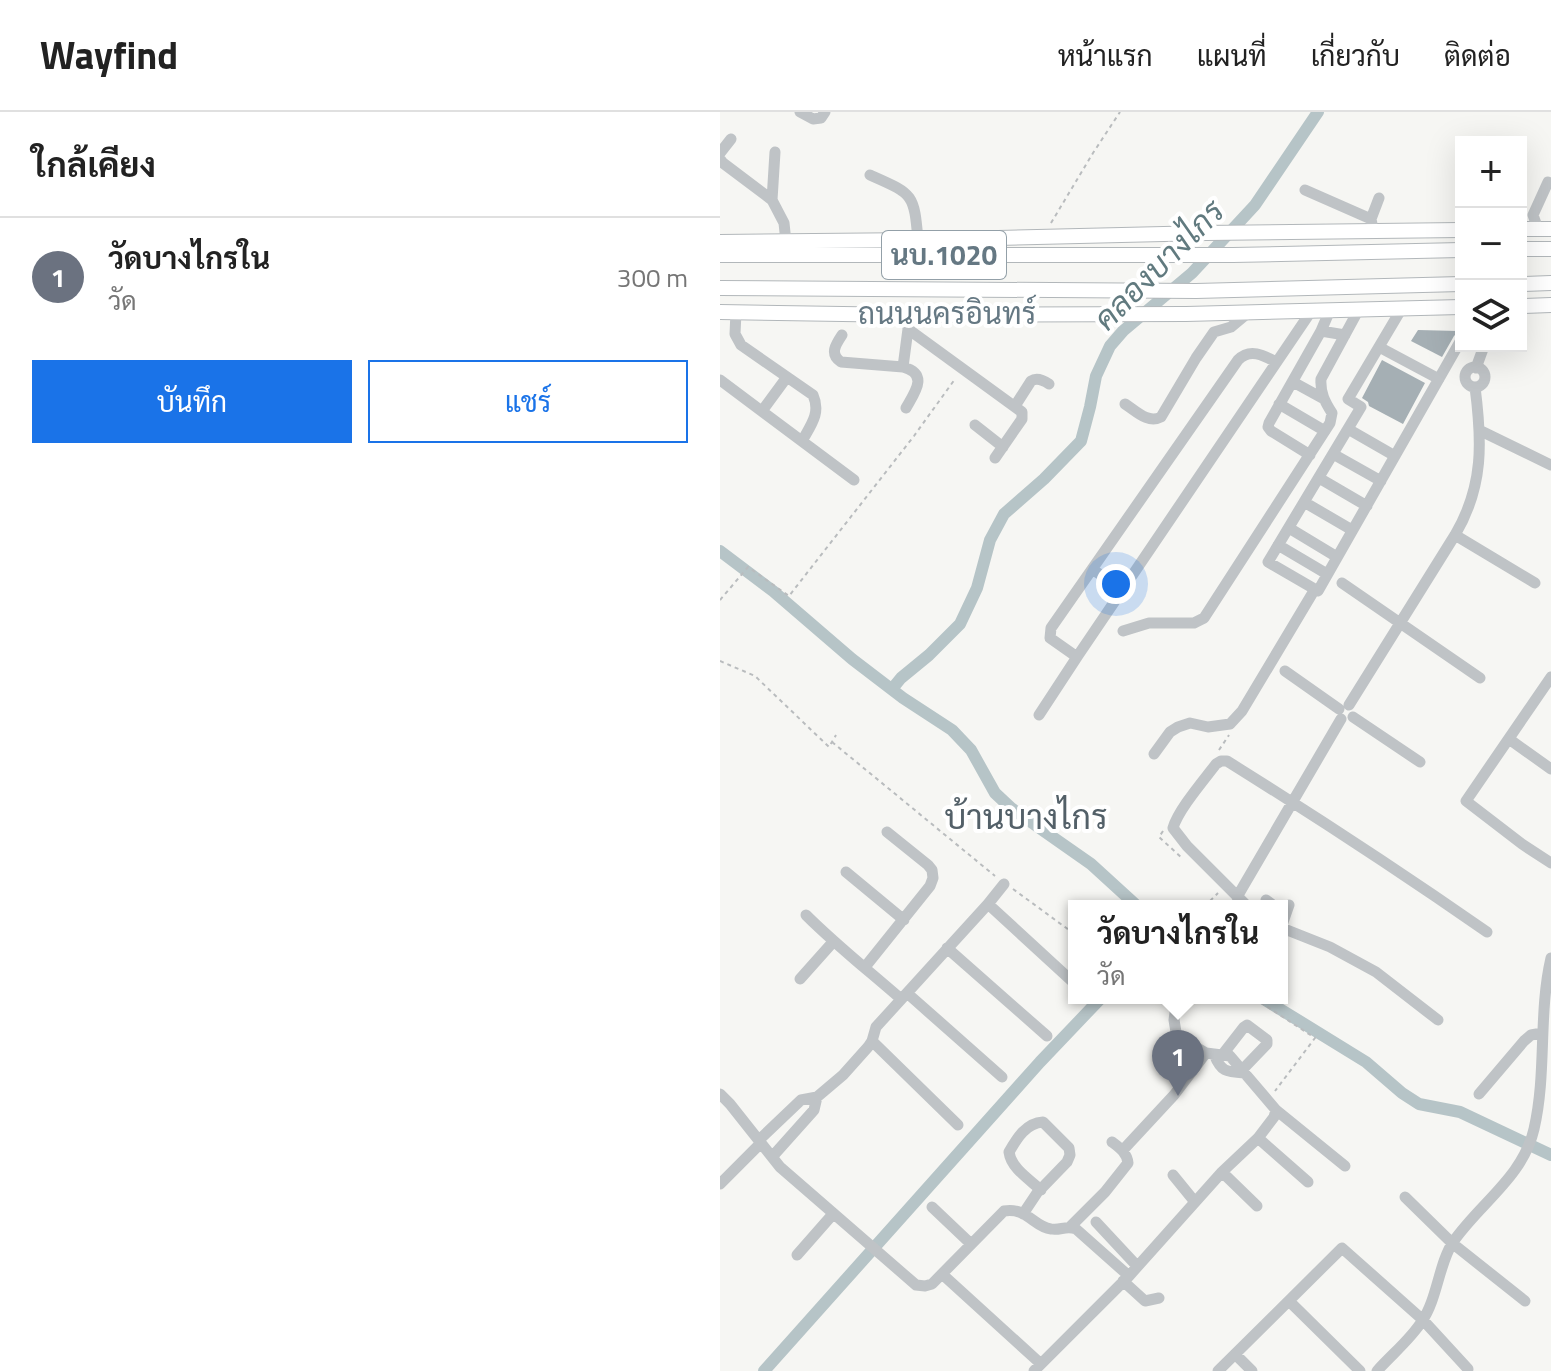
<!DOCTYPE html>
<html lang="th">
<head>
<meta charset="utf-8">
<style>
	:root { --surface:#fff; --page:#f2f2f2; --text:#222; --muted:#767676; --line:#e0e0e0; --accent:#1a73e8 }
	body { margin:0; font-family:"Titillium Web",Sarabun,sans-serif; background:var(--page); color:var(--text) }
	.controls { position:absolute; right:24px; top:24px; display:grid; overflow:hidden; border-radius:0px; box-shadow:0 8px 32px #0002 }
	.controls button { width:72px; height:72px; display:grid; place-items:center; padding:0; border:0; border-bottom:2px solid var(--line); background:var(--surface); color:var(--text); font:40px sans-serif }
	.you { position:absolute; left:396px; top:472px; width:28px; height:28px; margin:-20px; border:6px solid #fff; border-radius:50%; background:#1a73e8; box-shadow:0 0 0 12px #1a73e833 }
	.badge { display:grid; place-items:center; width:52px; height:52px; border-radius:50%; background:var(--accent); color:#fff; font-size:26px; font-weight:700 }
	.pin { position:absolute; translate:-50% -66px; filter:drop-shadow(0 2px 4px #0008) }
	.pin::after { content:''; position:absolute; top:42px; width:28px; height:24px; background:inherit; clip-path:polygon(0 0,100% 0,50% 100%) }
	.popup { position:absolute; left:348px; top:788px; width:220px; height:104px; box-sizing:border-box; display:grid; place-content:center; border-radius:0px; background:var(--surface); filter:drop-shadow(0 2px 6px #0005); font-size:26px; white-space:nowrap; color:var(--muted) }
	.popup b { font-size:30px; color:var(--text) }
	.popup::after { content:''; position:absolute; left:50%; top:100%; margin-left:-16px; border:16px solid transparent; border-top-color:var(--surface) }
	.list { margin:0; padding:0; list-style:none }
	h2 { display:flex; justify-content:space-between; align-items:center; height:104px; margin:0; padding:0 32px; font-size:34px }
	h2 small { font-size:26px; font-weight:400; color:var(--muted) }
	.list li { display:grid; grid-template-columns:52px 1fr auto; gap:24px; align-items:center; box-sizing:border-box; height:120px; padding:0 32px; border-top:2px solid var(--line) }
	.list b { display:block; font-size:30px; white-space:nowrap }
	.list p { margin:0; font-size:26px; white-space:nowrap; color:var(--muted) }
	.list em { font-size:26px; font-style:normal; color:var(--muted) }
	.actions { display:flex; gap:16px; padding:24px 32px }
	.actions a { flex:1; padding:18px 0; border:2px solid var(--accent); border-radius:0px; text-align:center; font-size:28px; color:var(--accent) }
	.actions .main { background:var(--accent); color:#fff }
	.icon { flex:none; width:44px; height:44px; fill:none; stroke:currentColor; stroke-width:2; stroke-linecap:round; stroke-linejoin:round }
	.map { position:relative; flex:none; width:831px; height:1259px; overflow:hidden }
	header { display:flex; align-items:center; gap:48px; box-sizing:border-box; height:112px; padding:0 40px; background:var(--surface); border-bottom:2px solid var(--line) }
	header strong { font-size:38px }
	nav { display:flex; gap:44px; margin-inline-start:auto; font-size:28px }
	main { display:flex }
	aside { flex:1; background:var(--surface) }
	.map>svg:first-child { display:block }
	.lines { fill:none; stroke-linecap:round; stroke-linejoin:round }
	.canal { stroke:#b6c4c7; stroke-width:12 }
	.building { fill:#a5afb4 }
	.major-casing { stroke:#b2b7ba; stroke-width:16 }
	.path { stroke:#b9bcbe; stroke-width:2; stroke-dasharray:4 4; stroke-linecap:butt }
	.minor { stroke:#bfc3c6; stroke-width:11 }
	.major { stroke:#fff; stroke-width:14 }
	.labels { text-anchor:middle; stroke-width:8; stroke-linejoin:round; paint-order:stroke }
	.shield { fill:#fff; stroke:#93a0a8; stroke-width:2 }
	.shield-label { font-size:28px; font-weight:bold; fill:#657883 }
	.street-label { font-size:30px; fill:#657883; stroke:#fff }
	.water-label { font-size:32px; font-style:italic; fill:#617a7f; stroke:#fff }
	.quarter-label { font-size:34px; fill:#536068; stroke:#fff }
</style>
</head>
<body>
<header>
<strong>Wayfind</strong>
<nav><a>หน้าแรก</a><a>แผนที่</a><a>เกี่ยวกับ</a><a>ติดต่อ</a></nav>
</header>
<main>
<aside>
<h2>ใกล้เคียง<small></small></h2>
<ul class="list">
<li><span class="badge" style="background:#6b7280">1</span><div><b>วัดบางไกรใน</b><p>วัด</p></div><em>300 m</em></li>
</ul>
<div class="actions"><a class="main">บันทึก</a><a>แชร์</a></div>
</aside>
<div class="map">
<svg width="831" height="1259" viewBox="0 0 831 1259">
	<rect width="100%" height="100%" fill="#f6f6f3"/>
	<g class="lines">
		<path class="canal" d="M0,439L53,479L132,547L183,586L232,618L251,638L275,681L291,696L371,752L417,794
			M172,577L181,566L209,543L240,512L257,476L270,428L284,402L324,367L361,329L370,295L376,264L390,234L403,219L472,161L535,93L598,0
			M542,886L646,950L682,981L699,992L740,1000L831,1043
			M44,1259L320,950L381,886"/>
	</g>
	<path class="building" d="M698,218L738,219V220L734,224L722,245L691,229Z
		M662,248L705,271L683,312L649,294L648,290L642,286Z"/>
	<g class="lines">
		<defs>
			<path id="major" d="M801,117H831
				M0,130L198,128L486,121L741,118
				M801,137H831
				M0,143H513L741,138
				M801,172L831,171
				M0,176L476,179L741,172
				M801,194L831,193
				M0,200L187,203L466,202L741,195"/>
		</defs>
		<use href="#major" class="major-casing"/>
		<path class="path" d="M331,111L373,41L400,0
			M0,488L28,455L69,484L194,324L235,267
			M0,549L35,564L109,635L116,623
			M112,630L275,764
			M499,638L509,623
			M443,719L439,725L462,746
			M293,777L349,818L354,814
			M490,794L487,792L498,781
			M534,886L595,926L555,979"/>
		<path class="minor" d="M80,0L93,7L101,6L105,0
			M0,41L11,27
			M0,47L3,51L52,88L64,111L66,130
			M150,63C193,82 194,81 198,128
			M585,78L651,107
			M52,88L55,40
			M652,112L651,107L659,86
			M818,117L813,103L828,70
			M682,196L628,287L641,295L548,450L598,479L741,228
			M16,200L15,222L21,233L93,283C101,301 91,313 82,329
			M187,203L188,217L302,300V307L275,346
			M601,219L625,223
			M122,223C116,232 109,242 121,250L183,255L188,217
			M659,235L719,267
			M556,250C543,243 530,236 518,248L331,516L330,526L357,545L592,198
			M183,255C209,262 195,280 186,296
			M745 265a10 10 0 1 1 20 0a10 10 0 1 1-20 0Z
			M756,256L764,234
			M0,268L134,368
			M573,270L604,287
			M405,292C416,299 428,312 441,305L476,246L494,220L511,215L529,200
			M559,292L605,319
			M295,294L311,269C317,265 323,268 329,272
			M42,299L67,265
			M255,313L283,335
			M628,317L675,344
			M761,319L831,353
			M613,342L661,369
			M590,343L551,319L548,315L549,311L601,219L610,198
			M599,366L647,394
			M584,390L632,418
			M569,416L617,445
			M735,423L815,471
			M558,433L607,462
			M372,457L403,478
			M622,471L760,566
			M403,519L429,511H474L484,506L610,311L612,301C605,290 600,281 601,267L639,197
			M565,559L619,597
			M831,565L746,689L802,732L831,751
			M629,593L735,423C764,374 762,329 755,275
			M319,603L357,545
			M633,605L700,650
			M789,627L831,657
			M434,642L450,620L458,615L470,611L488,615L510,612L522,599L595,477
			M126,760L184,808
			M517,785L621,607
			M546,788L554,794
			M268,792L284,772
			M527,794L467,734L453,716C458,698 484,668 496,652L501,649H507C595,704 682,761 767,820
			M86,803C116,833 149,859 181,887
			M562,813L569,793
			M562,816L610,835L656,860L718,908
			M227,836L327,924
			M145,855L210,774L213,766L212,758L208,753L167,720
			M80,867L113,830
			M187,881L282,965
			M457,886L454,908L456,920L460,926L486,941L510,944L556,998L625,1054
			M152,929L238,1013
			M494,942C501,960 506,960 525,961
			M503,942L524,915L527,913L547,928V932L522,958
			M0,982L10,992L60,1055L196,1173L205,1174L212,1172L284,1099C307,1095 314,1115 331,1117C340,1119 346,1113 356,1117L409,1164
			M759,982L804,929L811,923L822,921
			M538,1026L588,1070
			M39,1028L81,988L97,985L123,963L148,935L152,929L156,915L268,792L354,871
			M403,1038L454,983L486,941
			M52,1045L94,998L97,985
			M502,1060L537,1094
			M453,1063L475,1090
			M0,1072L41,1031
			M685,1085L732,1131L805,1189
			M212,1095L251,1132
			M303,1102L317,1081L347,1050L350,1043L349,1036L323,1010C306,1011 297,1026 289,1040C291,1056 309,1067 321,1078
			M376,1110L417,1154
			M351,1114L385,1080L408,1051C407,1041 400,1036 392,1030
			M77,1143L113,1102
			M222,1162L321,1252
			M403,1169L425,1189L439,1186
			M569,1189L640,1259
			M515,1242L532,1259
			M314,1259L409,1164L502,1060L538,1026L554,1005L556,998
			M498,1259L622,1136L703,1208L748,1257
			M657,1259C671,1243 691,1227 702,1209C717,1188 719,1151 733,1130C760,1091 803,1065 814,1017C827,961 818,902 831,846"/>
		<use href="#major" class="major"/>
	</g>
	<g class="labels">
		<rect class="shield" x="162" y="119" width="124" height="48" rx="6"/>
		<g class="shield-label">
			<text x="224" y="153">นบ.1020</text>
		</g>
		<g class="street-label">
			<text x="227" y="212">ถนนนครอินทร์</text>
		</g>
		<g class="water-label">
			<text transform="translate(439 153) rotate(-45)" y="11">คลองบางไกร</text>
		</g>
		<g class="quarter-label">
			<text x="306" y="717">บ้านบางไกร</text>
		</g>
	</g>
</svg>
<div class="controls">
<button>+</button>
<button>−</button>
<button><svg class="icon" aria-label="layers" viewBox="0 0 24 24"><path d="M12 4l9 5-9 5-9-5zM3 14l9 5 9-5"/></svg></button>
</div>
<div class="you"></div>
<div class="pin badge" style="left:458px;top:984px;background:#6b7280">1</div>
<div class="popup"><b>วัดบางไกรใน</b>วัด</div>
</div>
</main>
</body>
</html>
